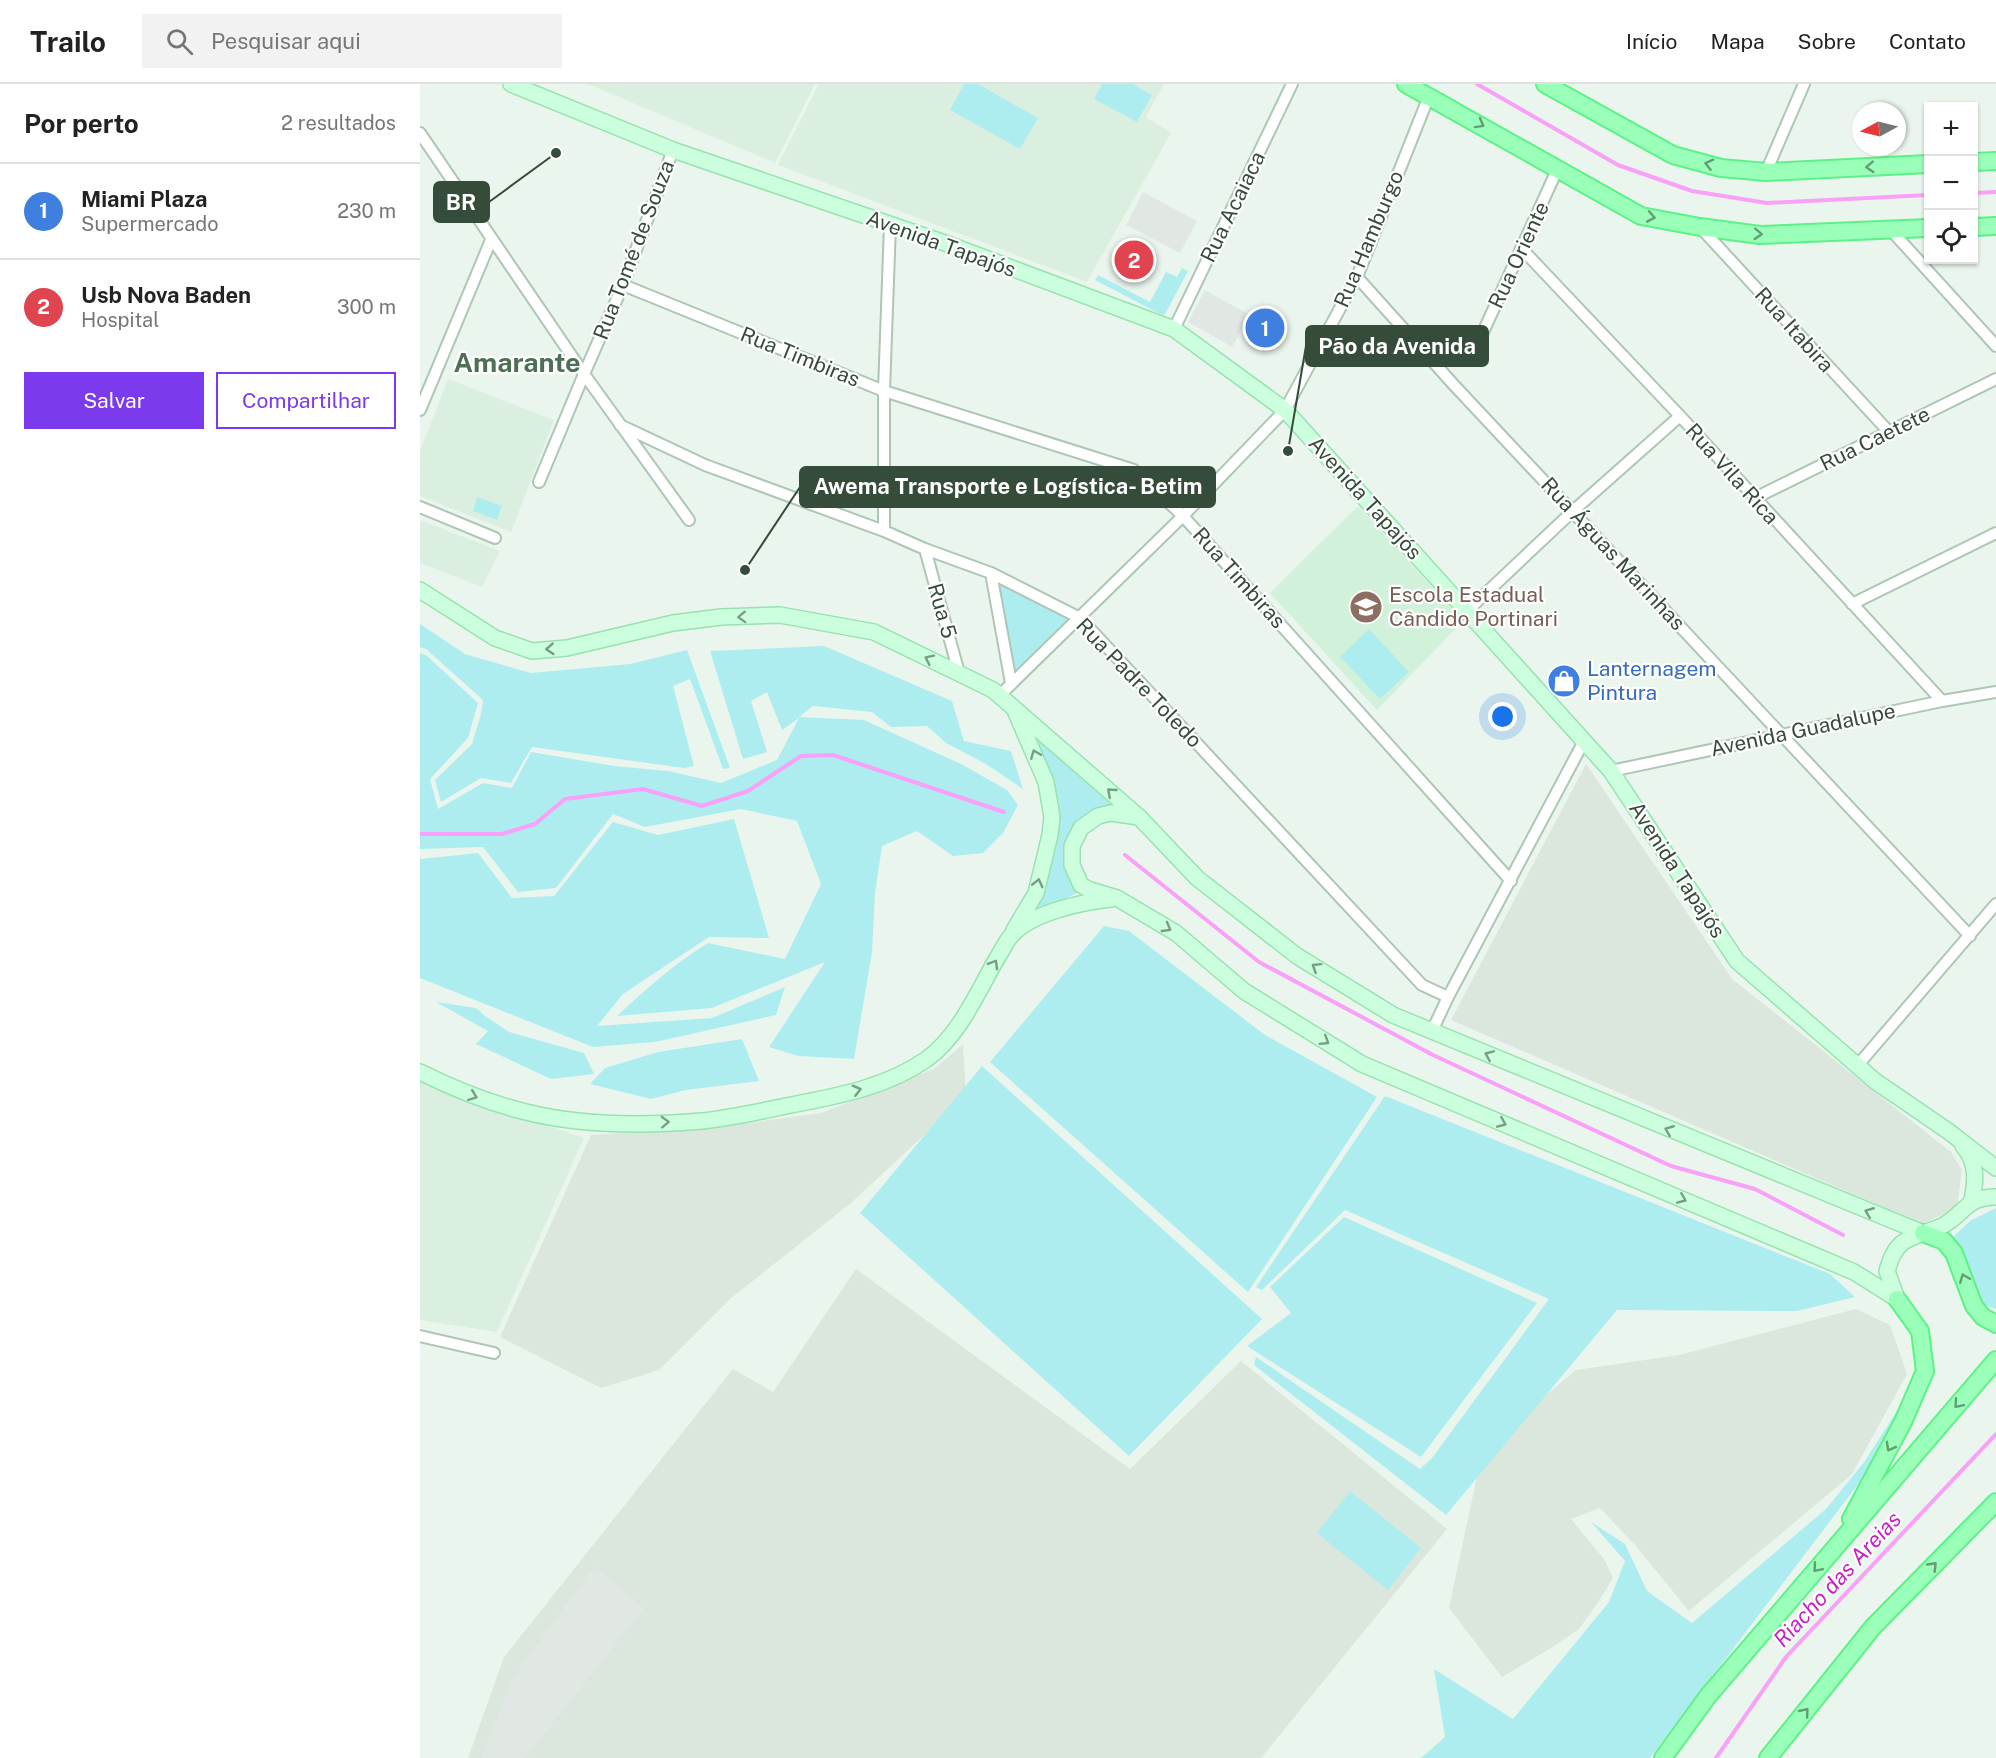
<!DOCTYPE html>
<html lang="pt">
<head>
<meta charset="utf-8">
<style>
	:root { --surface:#fff; --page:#f2f2f2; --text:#222; --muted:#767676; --line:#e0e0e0; --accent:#7c3aed }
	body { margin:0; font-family:"Public Sans",sans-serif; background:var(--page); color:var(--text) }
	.controls { position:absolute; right:18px; top:18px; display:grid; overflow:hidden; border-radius:0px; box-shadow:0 2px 4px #0004 }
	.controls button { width:54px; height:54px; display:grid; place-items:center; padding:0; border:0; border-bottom:2px solid var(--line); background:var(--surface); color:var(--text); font:30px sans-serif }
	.compass { position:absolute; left:1432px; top:18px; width:54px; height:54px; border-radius:50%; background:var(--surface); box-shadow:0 2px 4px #0004; rotate:263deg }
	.you { position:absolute; left:1083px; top:633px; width:21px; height:21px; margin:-15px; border:4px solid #fff; border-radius:50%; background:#1a73e8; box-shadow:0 0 0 9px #1a73e833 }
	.badge { display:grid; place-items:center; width:39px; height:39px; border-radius:50%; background:var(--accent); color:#fff; font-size:20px; font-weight:700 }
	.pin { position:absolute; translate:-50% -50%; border:3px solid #fff; box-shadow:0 2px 6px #0006 }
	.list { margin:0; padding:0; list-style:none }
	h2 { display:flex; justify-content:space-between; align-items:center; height:78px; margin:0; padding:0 24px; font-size:26px }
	h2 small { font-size:20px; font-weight:400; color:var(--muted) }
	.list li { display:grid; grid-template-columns:39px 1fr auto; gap:18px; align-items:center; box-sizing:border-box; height:96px; padding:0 24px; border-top:2px solid var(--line) }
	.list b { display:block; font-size:22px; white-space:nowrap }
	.list p { margin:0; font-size:20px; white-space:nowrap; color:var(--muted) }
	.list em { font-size:20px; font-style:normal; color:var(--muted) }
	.actions { display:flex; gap:12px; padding:18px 24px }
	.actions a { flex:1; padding:14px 0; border:2px solid var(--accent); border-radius:0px; text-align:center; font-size:21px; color:var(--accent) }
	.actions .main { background:var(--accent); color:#fff }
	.icon { flex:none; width:33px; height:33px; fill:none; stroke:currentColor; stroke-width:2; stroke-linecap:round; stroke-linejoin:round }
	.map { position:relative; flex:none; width:1576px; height:1674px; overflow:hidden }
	header { display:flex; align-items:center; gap:36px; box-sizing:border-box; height:84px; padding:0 30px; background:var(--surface); border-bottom:2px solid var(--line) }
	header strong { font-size:28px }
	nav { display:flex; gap:33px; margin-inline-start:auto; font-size:21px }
	.search { width:420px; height:54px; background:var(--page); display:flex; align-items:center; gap:15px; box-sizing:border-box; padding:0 21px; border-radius:0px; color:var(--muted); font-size:22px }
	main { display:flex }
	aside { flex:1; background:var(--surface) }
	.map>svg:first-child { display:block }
	.residential { fill:#dbefe0 }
	.industrial { fill:#dbe6dd }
	.education { fill:#d2f1db }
	.green { fill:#aeedef }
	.parking { fill:#e1e8e3 }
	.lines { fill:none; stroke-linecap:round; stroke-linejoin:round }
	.stream { stroke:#f9a0f9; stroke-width:4 }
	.street-casing { stroke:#aec6b4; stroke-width:14 }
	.secondary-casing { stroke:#98e2b0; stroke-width:18 }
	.primary-casing { stroke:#5cf287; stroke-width:20 }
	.street { stroke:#fff; stroke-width:10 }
	.secondary { stroke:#cbffdd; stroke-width:15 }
	.primary { stroke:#9affb8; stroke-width:16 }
	.oneway { stroke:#639d73 }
	.oneway2 { stroke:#799d84 }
	.labels { text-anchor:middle; stroke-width:4.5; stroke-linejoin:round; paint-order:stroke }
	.street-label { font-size:21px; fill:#364c3b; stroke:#fff }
	.education-label { font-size:21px; fill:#785e54; stroke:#fff; text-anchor:start }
	.shop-label { font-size:21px; fill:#366cbe; stroke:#fff; text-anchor:start }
	.water-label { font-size:22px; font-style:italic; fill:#c621c5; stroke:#fff }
	.district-label { font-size:27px; font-weight:bold; fill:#4c7053; stroke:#fff }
	.leader { fill:none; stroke:#364c3b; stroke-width:2 }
	.callout-dot { fill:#364c3b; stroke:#fff; stroke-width:2 }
	.callout { fill:#364c3b; stroke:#364c3b; stroke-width:2 }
	.callout-label { font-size:22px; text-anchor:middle; font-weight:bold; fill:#fff }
</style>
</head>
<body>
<header>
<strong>Trailo</strong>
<div class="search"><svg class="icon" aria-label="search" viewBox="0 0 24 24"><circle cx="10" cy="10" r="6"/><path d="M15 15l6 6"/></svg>Pesquisar aqui</div>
<nav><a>Início</a><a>Mapa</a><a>Sobre</a><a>Contato</a></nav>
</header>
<main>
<aside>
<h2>Por perto<small>2 resultados</small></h2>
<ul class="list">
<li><span class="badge" style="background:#3f7fe0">1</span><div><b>Miami Plaza</b><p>Supermercado</p></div><em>230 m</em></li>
<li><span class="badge" style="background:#e0444e">2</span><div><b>Usb Nova Baden</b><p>Hospital</p></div><em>300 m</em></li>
</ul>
<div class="actions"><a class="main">Salvar</a><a>Compartilhar</a></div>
</aside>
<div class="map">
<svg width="1576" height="1674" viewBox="0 0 1576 1674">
	<rect width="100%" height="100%" fill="#eaf6ed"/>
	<path class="residential" d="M168,0H395L355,79Z
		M399,0H744L726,33L751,49L667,198L358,81Z
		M28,295L134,336L91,448L0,412V367Z
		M0,436L80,467L62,503L0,479Z
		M0,996L164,1054L77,1248L0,1236Z"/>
	<path class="industrial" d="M1166,680L1312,895L1531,1068L1542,1086L1537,1124L1502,1140L1031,936Z
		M543,960L546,1012L431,1119L310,1215L239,1286L181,1304L80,1253L171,1051L299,1043L401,1029L514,985Z
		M436,1185L710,1385L821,1277L1027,1445L841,1674H48L84,1573L313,1285L353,1308Z
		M1436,1225L1470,1241L1487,1290L1432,1390L1269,1527L1215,1461L1180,1424L1151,1435L1184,1475L1193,1494L1177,1520L1159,1545L1131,1564L1082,1593L1029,1524L1063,1364L1156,1286L1259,1271Z"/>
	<path class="education" d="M938,422L1043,537L957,626L850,509Z"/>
	<path class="green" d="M544,0H558L618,34L600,65L530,26Z
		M682,0H712L732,11L717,38L674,15Z
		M762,184L768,187L744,232L675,196L678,191L730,218L746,188L757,193Z
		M57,413L82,422L77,436L53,427Z
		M578,499L652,535L595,591Z
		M0,540L45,570L111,589L210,580L267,566L310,684L303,685L270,595L253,602L274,682L264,684L112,663L91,699L61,694L21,718L15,696L52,660L61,630L63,616L6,565L0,563Z
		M949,545L989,588L960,615L920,573Z
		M404,562L532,617L544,657L591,667L603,705L566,680L526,659L507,642L471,643L452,628L393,622L379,633L444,636L541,680L587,706L598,721L583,749L563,769L533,772L497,747L462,762L455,809L452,868L434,975L378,972L349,963L405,878L292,924L197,932C228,903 253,881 288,859L365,875L401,800L377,737L321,725L225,743L193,730L136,804L98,808L63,763L0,765V569L6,571L58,619L48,654L10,695L18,725L63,699L92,704L111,668L194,682L248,687L301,699L357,676L379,634L362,646L347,608L331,617L347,668L323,675L290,567Z
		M615,653L694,720L676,728L647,760L661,807L608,833L627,796L637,761L638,728L631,688Z
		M314,735L349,854L289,853L203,910L177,942L292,934L365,903L356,931L235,958L173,963L0,894V775L58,769L92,814L134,812L193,738L238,751Z
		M684,842L709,847L845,951L957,1013L828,1208L570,978Z
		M16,918L56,924L65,932L89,948L164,969L174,990L131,995L56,960L68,947Z
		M322,955L339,997L266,1006L231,1015L170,1000L185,984L238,968Z
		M562,982L842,1235L709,1372L440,1129Z
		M965,1012L1410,1190L1435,1213L1377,1227L1197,1226L1026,1431L834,1281L836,1273L1000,1385L1012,1374L1129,1215L925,1126L842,1206L836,1203Z
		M1576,1124V1225L1561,1219L1545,1176L1532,1154L1550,1137Z
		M924,1133L1117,1219L1001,1373L827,1262L871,1229L850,1203Z
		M1482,1319L1452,1382L1230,1674H1001L1025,1653L1014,1585L1093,1635L1189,1518L1205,1477L1171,1438L1205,1460L1227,1507L1272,1539L1406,1425L1445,1377Z
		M930,1407L1001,1464L968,1506L897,1449Z"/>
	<path class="parking" d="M723,108L777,137L760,169L706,141Z
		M785,206L830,231L812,263L768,238Z
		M174,1483L224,1524L105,1674H61L94,1592Z"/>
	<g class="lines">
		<path class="stream" d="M1057,0L1198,81L1272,107L1347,119L1508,111
			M1554,109L1576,108
			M0,750H82L115,740L145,715L223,705L282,722L328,707L381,672L413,671L584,728
			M705,771L839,878L1013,971L1251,1082L1335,1105L1423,1151
			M1296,1674L1366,1573L1576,1350"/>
		<defs>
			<path id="street" d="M0,49L164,290L269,436
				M1346,88L1384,0
				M1280,143L1469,348
				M1470,145L1576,262
				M1101,164L1260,332L1522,617
				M937,193L1033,300L1550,852
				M203,201L464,307L714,386L763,432L1091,797
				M754,245L872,0
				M1059,257L1138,84
				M0,326L71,156
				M200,341L285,381L464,447L505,465L571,489L660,534L1002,901L1028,913
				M119,398L164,290L203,201L253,66
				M1335,414L1576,295
				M0,423L75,454
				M464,447V307L470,141
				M505,465L539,589
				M571,489L591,599
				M1432,520L1576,449
				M1047,527L1153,427L1260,332
				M580,611L763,432L865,326L937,193L1009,12
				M1191,687L1522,617L1576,608
				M1012,947L1028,913L1164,657
				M1437,982L1576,820
				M0,1252L74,1269"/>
			<path id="secondary" d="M91,0L253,66L525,159L754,245L865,326L1191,687L1317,877L1455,997L1528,1047L1576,1084
				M0,506L75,554L112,567L147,564L253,539L301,533L360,531L454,548L573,606L719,733L777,794L877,872L973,931L1503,1149
				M719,733L691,729L678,732L661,744L652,762V781L661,801L670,806L697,814L756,849L824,907L942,980L1434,1188L1477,1215
				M594,846L616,809L630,751L632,733L626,698L596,629
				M0,988C34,1005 69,1019 106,1028C162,1042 224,1042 282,1037C311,1034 342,1027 371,1021C418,1012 467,1003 507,975C541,950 558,906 579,871C583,865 586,857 591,852C610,829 662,818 691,815
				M1543,1062C1558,1078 1556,1099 1551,1119
				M1477,1215L1467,1187C1470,1177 1473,1167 1482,1159C1493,1151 1508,1148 1520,1143C1544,1132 1544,1113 1576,1113"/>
			<path id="primary" d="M986,0L1221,132L1280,143L1340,151L1508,144
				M1125,0L1253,71L1301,84L1346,88L1508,80
				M1554,78L1576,77
				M1554,143L1576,142
				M1503,1149L1524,1157L1534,1169L1554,1222L1563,1233L1576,1240
				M1431,1435L1483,1338L1505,1287L1500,1247L1477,1215
				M1243,1674L1288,1612L1576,1276
				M1348,1674L1453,1543L1576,1418"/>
		</defs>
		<use href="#street" class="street-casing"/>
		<use href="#secondary" class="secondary-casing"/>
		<use href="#primary" class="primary-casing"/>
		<use href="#street" class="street"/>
		<use href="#secondary" class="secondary"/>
		<use href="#primary" class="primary"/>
	</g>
	<defs><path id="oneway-chevron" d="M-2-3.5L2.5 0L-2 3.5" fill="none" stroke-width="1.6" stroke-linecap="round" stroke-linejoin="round" transform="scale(1.5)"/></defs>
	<g class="oneway">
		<use href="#oneway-chevron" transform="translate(1060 40) rotate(29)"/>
		<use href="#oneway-chevron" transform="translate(1289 80) rotate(-165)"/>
		<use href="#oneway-chevron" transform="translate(1450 83) rotate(177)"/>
		<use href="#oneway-chevron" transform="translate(1231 133) rotate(11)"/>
		<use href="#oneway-chevron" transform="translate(1338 150) rotate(3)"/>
		<use href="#oneway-chevron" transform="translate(1544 1194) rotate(-112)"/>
		<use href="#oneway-chevron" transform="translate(1538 1320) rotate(131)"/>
		<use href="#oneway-chevron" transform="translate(1470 1363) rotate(119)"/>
		<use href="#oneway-chevron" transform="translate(1513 1482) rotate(-46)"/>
		<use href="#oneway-chevron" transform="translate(1397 1484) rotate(131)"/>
		<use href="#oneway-chevron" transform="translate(1385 1628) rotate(-51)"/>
	</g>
	<g class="oneway2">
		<use href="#oneway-chevron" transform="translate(322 533) rotate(178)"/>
		<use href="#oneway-chevron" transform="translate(130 565) rotate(176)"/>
		<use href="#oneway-chevron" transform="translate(509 575) rotate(-154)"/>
		<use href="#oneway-chevron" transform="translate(615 670) rotate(-112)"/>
		<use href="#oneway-chevron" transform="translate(691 708) rotate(-139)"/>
		<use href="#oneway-chevron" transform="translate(618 799) rotate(-76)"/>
		<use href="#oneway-chevron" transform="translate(747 844) rotate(30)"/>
		<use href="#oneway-chevron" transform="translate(574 880) rotate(-60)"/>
		<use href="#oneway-chevron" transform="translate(896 883) rotate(-148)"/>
		<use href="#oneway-chevron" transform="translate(905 957) rotate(32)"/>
		<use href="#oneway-chevron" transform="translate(1069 971) rotate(-157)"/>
		<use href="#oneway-chevron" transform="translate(437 1006) rotate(-14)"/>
		<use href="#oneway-chevron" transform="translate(53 1012) rotate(21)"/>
		<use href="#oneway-chevron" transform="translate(245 1038) rotate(-2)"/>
		<use href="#oneway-chevron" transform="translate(1082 1039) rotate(23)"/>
		<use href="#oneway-chevron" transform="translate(1249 1046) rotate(-158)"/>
		<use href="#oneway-chevron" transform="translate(1262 1115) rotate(23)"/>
		<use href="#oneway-chevron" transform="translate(1449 1128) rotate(-158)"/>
	</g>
	<defs>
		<symbol id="school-disc" viewBox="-11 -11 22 22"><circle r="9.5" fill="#8d6e63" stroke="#fff"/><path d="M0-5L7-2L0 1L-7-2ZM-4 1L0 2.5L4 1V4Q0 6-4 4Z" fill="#fff"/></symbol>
		<symbol id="shop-disc" viewBox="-11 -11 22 22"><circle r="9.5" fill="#3f7fe0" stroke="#fff"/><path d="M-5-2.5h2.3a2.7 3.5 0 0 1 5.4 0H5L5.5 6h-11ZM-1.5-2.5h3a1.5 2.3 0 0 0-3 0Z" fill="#fff"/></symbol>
	</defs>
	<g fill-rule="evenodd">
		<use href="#school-disc" x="927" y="504" width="38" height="38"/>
		<use href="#shop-disc" x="1125" y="578" width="38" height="38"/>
	</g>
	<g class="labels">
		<g class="street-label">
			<text transform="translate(813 123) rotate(-64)" y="7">Rua Acaiaca</text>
			<text transform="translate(949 155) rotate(-67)" y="7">Rua Hamburgo</text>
			<text transform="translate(521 160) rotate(20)" y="7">Avenida Tapajós</text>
			<text transform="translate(214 166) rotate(-69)" y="7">Rua Tomé de Souza</text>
			<text transform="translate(1099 171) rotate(-65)" y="7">Rua Oriente</text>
			<text transform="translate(1374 246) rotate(48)" y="7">Rua Itabira</text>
			<text transform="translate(380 273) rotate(22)" y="7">Rua Timbiras</text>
			<text transform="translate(1455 355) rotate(-26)" y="7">Rua Caetete</text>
			<text transform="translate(1312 390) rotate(48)" y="7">Rua Vila Rica</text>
			<text transform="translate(945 414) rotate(48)" y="7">Avenida Tapajós</text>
			<text transform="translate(1193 470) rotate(47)" y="7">Rua Águas Marinhas</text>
			<text transform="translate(819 494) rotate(48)" y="7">Rua Timbiras</text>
			<text transform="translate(522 527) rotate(74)" y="7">Rua 5</text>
			<text transform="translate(719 599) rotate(46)" y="7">Rua Padre Toledo</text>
			<text transform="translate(1383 646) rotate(-12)" y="7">Avenida Guadalupe</text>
			<text transform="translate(1257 786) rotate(57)" y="7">Avenida Tapajós</text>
		</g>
		<g class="education-label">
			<text x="969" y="518">Escola Estadual<tspan x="969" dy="24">Cândido Portinari</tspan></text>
		</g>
		<g class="shop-label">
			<text x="1167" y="592">Lanternagem<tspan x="1167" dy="24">Pintura</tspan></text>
		</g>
		<g class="water-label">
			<text transform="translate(1417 1495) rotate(-47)" y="8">Riacho das Areias</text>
		</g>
		<g class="district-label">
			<text x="97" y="288">Amarante</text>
		</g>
	</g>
	<path class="leader" d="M136 69L69 118M868 367L886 262M325 486L380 403"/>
	<g class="callout-dot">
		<circle cx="136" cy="69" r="6"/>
		<circle cx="868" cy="367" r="6"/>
		<circle cx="325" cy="486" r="6"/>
	</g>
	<g class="callout">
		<rect x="14" y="98" width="55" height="40" rx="6"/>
		<rect x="886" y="242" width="182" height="40" rx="6"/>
		<rect x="380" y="383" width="415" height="40" rx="6"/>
	</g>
	<g class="callout-label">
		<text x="41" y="126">BR</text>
		<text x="977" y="270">Pão da Avenida</text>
		<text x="588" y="410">Awema Transporte e Logística- Betim</text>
	</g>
</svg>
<div class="controls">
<button>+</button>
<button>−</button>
<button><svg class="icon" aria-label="locate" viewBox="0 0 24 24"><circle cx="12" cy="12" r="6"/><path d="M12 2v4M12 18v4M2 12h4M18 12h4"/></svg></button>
</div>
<svg class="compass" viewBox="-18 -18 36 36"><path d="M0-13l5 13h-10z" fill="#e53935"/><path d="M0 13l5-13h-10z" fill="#767676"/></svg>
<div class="you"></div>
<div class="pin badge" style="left:845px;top:244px;background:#3f7fe0">1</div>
<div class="pin badge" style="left:714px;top:176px;background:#e0444e">2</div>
</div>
</main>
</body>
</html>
